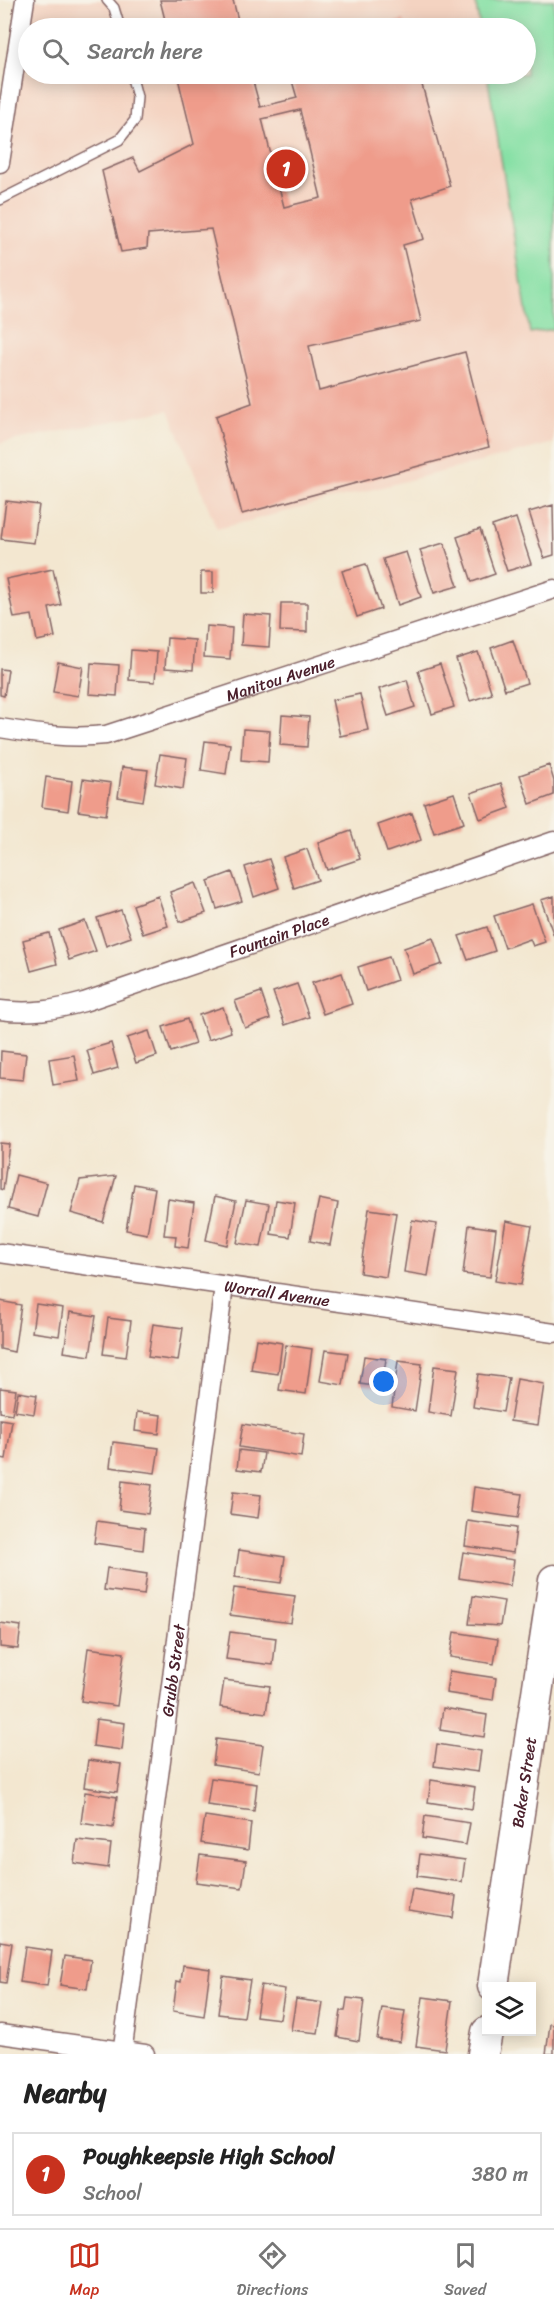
<!DOCTYPE html>
<html lang="en">
<head>
<meta charset="utf-8">
<style>
	:root { --surface:#fff; --page:#f6f6f6; --text:#222; --muted:#767676; --line:#e0e0e0; --accent:#c8321e }
	body { margin:0; font-family:Sriracha,sans-serif; background:var(--page); color:var(--text) }
	.controls { position:absolute; right:18px; bottom:18px; display:grid; overflow:hidden; border-radius:0px; box-shadow:0 3px 15px #0003 }
	.controls button { width:54px; height:54px; display:grid; place-items:center; padding:0; border:0; border-bottom:2px solid var(--line); background:var(--surface); color:var(--text); font:30px sans-serif }
	.you { position:absolute; left:384px; top:1382px; width:21px; height:21px; margin:-15px; border:4px solid #fff; border-radius:50%; background:#1a73e8; box-shadow:0 0 0 9px #1a73e833 }
	.badge { display:grid; place-items:center; width:39px; height:39px; border-radius:50%; background:var(--accent); color:#fff; font-size:20px; font-weight:700 }
	.pin { position:absolute; translate:-50% -50%; border:3px solid #fff; box-shadow:0 2px 6px #0006 }
	.list { margin:0; padding:0; list-style:none }
	h2 { display:flex; justify-content:space-between; align-items:center; height:78px; margin:0; padding:0 24px; font-size:26px }
	h2 small { font-size:20px; font-weight:400; color:var(--muted) }
	.list li { display:grid; grid-template-columns:39px 1fr auto; gap:18px; align-items:center; box-sizing:border-box; height:84px; margin:0 12px 12px; padding:0 12px; border:2px solid var(--line); border-radius:0px }
	.list b { display:block; font-size:22px; white-space:nowrap }
	.list p { margin:0; font-size:20px; white-space:nowrap; color:var(--muted) }
	.list em { font-size:20px; font-style:normal; color:var(--muted) }
	.icon { flex:none; width:33px; height:33px; fill:none; stroke:currentColor; stroke-width:2; stroke-linecap:round; stroke-linejoin:round }
	.map { position:relative; flex:none; width:554px; height:2054px; overflow:hidden }
	.search { position:absolute; background:var(--surface); box-shadow:0 3px 15px #0003; left:18px; right:18px; top:18px; height:66px; display:flex; align-items:center; gap:15px; box-sizing:border-box; padding:0 21px; border-radius:33px; color:var(--muted); font-size:22px }
	.sheet { height:174px; background:var(--surface) }
	nav { display:flex; justify-content:space-around; align-items:center; box-sizing:border-box; height:84px; border-top:2px solid var(--line); background:var(--surface); font-size:16px; color:var(--muted) }
	nav a { display:grid; justify-items:center; gap:3px }
	nav .on { color:var(--accent) }
	.map>svg:first-child { display:block }
	.built { fill:#f4d3c1; fill-rule:evenodd }
	.green { fill:#86e0a5; stroke:#688068; stroke-width:1.5 }
	.building { fill:#ef9c8b; fill-rule:evenodd }
	.lines { fill:none; stroke-linecap:round; stroke-linejoin:round }
	.service-casing { stroke:#856565; stroke-width:12 }
	.minor-casing { stroke:#856565; stroke-width:21 }
	.trunk-casing { stroke:#856565; stroke-width:33 }
	.service { stroke:#fff; stroke-width:9 }
	.minor { stroke:#fff; stroke-width:18 }
	.trunk { stroke:#fff; stroke-width:30 }
	.labels { text-anchor:middle; stroke-width:6; stroke-linejoin:round; paint-order:stroke }
	.street-label { font-size:16px; fill:#4a1f2b; stroke:#f7f3e8 }
</style>
</head>
<body>
<div class="map">
<svg width="554" height="2054" viewBox="0 0 554 2054">
	<rect width="100%" height="100%" fill="#f7f3e8"/>
	<filter id="ink" filterUnits="userSpaceOnUse"><feTurbulence type="fractalNoise" baseFrequency=".0167" numOctaves="2"/><feDisplacementMap in="SourceGraphic" scale="12" xChannelSelector="R" yChannelSelector="G"/><feConvolveMatrix kernelMatrix="1 2 1 2 8 2 1 2 1" color-interpolation-filters="sRGB"/></filter>
	<filter id="wash" filterUnits="userSpaceOnUse"><feTurbulence type="fractalNoise" baseFrequency=".008" numOctaves="4" result="noise"/><feDisplacementMap in="SourceGraphic" scale="24" xChannelSelector="R" yChannelSelector="G"/><feGaussianBlur stdDeviation="1.35" result="paint"/><feColorMatrix in="noise" values="0 0 0 0 0 0 0 0 0 0 0 0 0 0 0 0 0 1.4 0 .05"/><feComposite in="paint" operator="in"/></filter>
	<g filter="url(#wash)">
		<rect width="100%" height="100%" fill="#f3e7d0"/>
		<path class="built" d="M23,0H554V443L217,529L169,410L0,443V121ZM28,28H526V74H28Z"/>
		<path class="green" d="M475,0H554V329L530,333L487,74H526V28H480Z"/>
		<g id="blocks">
			<path class="building" d="M160,0H233L240,28H167Z
				M404,20L406,28H373Z
				M177,74H251L260,107L297,98L290,74H419L450,186L412,199L424,239L403,245L421,321L309,346L319,391L465,352L489,447L242,514L216,416L252,403L211,229L148,234L147,248L121,252L102,171L133,158L140,171L194,144ZM300,110L321,198L284,207L262,119Z
				M6,501L39,505L34,543L1,539Z
				M553,505L554,555L544,558L529,512Z
				M516,518L531,564L507,571L492,526Z
				M480,529L495,574L472,582L457,537Z
				M444,543L458,586L434,593L420,550Z
				M406,552L421,597L398,605L383,559Z
				M366,564L381,609L357,617L342,571Z
				M53,569L61,605L49,608L55,637L37,641L32,615L14,618L6,579Z
				M201,572H213V593H201Z
				M281,603H307V632L280,631Z
				M243,614L271,616L269,647L241,645Z
				M206,626L232,628L230,659L204,657Z
				M167,638L195,640L193,670L165,668Z
				M513,640L527,683L505,690L491,648Z
				M131,650L157,652L155,682L129,680Z
				M478,652L492,694L470,701L456,659Z
				M58,662L83,667L78,696L53,692Z
				M91,663L119,665L117,696L89,694Z
				M440,664L454,707L432,714L418,671Z
				M0,669L8,670L4,696L0,695Z
				M407,680L415,707L388,716L379,689Z
				M360,694L368,730L340,736L332,700Z
				M282,715L309,717L307,747L280,745Z
				M243,729L270,731L268,762L241,760Z
				M205,741L230,744L226,774L201,770Z
				M160,754L187,758L183,789L155,784Z
				M549,765L554,781V795L530,804L520,775Z
				M122,767L148,770L143,801L118,797Z
				M46,777L72,781L68,811L42,807Z
				M83,779L111,783L106,815L78,811Z
				M501,783L510,808L480,819L471,793Z
				M454,793L464,823L434,833L424,803Z
				M412,813L421,840L387,852L378,825Z
				M351,831L360,859L327,870L318,843Z
				M307,849L318,880L294,888L283,857Z
				M269,859L279,888L254,897L245,867Z
				M232,872L242,901L217,909L208,881Z
				M195,883L206,913L180,922L170,892Z
				M158,896L168,926L143,934L133,905Z
				M554,896V936L541,900Z
				M532,904L545,942L533,946L530,939L505,948L494,916Z
				M121,910L131,937L106,946L97,918Z
				M85,921L96,951L69,960L59,930Z
				M487,927L495,951L468,960L459,936Z
				M49,933L57,964L31,971L23,940Z
				M433,938L442,964L413,974L404,948Z
				M389,957L397,980L366,991L358,967Z
				M342,973L352,1004L323,1014L312,983Z
				M297,984L309,1017L285,1025L273,992Z
				M261,992L270,1019L245,1028L235,1001Z
				M223,1007L231,1032L208,1040L199,1015Z
				M187,1019L195,1044L171,1052L163,1027Z
				M149,1031L157,1056L136,1063L127,1038Z
				M111,1043L118,1068L94,1075L87,1050Z
				M1,1051L26,1054L23,1080L0,1078Z
				M74,1055L79,1081L53,1085L49,1059Z
				M0,1143L9,1144L3,1190L0,1189Z
				M16,1175L47,1183L38,1217L8,1209Z
				M116,1176L103,1222L71,1213L80,1180Z
				M134,1184L155,1188L147,1234L126,1230Z
				M215,1196L236,1201L227,1245L206,1240Z
				M168,1199L194,1203L188,1248L175,1246L176,1236L164,1235Z
				M319,1199L338,1203L330,1245L310,1241Z
				M246,1200L269,1204L261,1247L237,1243Z
				M276,1200L295,1203L290,1237L271,1234Z
				M369,1209L396,1213L386,1277L360,1273Z
				M412,1220L437,1224L428,1276L404,1272Z
				M506,1221L532,1226L521,1285L495,1281Z
				M469,1225L496,1229L490,1277L463,1274Z
				M0,1301L21,1305L14,1352L0,1349Z
				M36,1304L63,1308L59,1336L32,1332Z
				M70,1312L96,1316L90,1356L64,1352Z
				M108,1318L131,1321L126,1357L103,1354Z
				M153,1324L183,1328L178,1361L148,1357Z
				M256,1339L282,1343L278,1374L251,1370Z
				M286,1345L312,1349L306,1394L279,1390Z
				M325,1350L348,1353L343,1385L320,1381Z
				M364,1356L386,1359L382,1387L360,1384Z
				M398,1361L422,1364L415,1411L392,1407Z
				M434,1366L458,1369L451,1416L428,1412Z
				M478,1374L509,1378L503,1412L473,1407Z
				M517,1379L544,1384L538,1425L510,1421Z
				M0,1388L16,1390L12,1414L0,1412Z
				M18,1392L37,1395L34,1414L15,1411Z
				M137,1412L161,1415L159,1434L135,1431Z
				M0,1419L12,1421L6,1459L0,1458Z
				M243,1424L304,1434L301,1457L239,1447Z
				M113,1442L159,1448L155,1473L110,1467Z
				M239,1450L264,1453L261,1472L237,1469Z
				M122,1481L152,1485L148,1514L119,1510Z
				M474,1487L522,1494L518,1518L471,1511Z
				M233,1492L261,1495L258,1518L230,1514Z
				M97,1521L145,1528L143,1550L94,1543Z
				M468,1521L516,1528L513,1553L465,1546Z
				M239,1550L285,1557L281,1583L235,1577Z
				M463,1552L514,1560L510,1586L459,1578Z
				M107,1568L147,1574L144,1595L104,1590Z
				M234,1588L295,1596L291,1623L230,1615Z
				M473,1596L504,1601L500,1626L469,1624Z
				M0,1623L21,1626L18,1649L0,1647Z
				M230,1632L276,1638L273,1665L226,1659Z
				M454,1632L498,1639L494,1664L450,1657Z
				M88,1648L124,1653L117,1706L81,1701Z
				M449,1671L496,1678L493,1700L446,1693Z
				M224,1680L270,1686L266,1713L220,1707Z
				M443,1708L487,1715L484,1737L440,1730Z
				M96,1719L125,1723L122,1750L93,1746Z
				M216,1739L263,1745L259,1772L213,1765Z
				M437,1744L481,1751L478,1772L434,1766Z
				M88,1760L121,1764L117,1792L84,1787Z
				M211,1778L257,1784L254,1811L207,1805Z
				M431,1780L475,1787L472,1809L428,1802Z
				M85,1792L117,1797L113,1828L81,1823Z
				M205,1816L251,1823L248,1850L201,1843Z
				M425,1816L470,1823L466,1845L422,1838Z
				M77,1840L111,1844L108,1868L74,1863Z
				M420,1854L465,1860L462,1882L417,1876Z
				M200,1855L246,1861L242,1888L196,1882Z
				M412,1889L456,1896L453,1918L408,1911Z
				M0,1941L12,1943L6,1983L0,1982Z
				M25,1947L52,1951L47,1986L20,1982Z
				M65,1956L91,1960L87,1989L60,1985Z
				M183,1965L210,1969L204,2016L173,2011L177,1981L181,1982Z
				M223,1976L250,1980L244,2017L218,2014Z
				M261,1985L285,1989L280,2019L256,2016Z
				M423,1997L452,2001L445,2050L416,2046Z
				M347,1998L364,2000L359,2041L337,2037L341,2011H345Z
				M296,1999L323,2003L318,2033L291,2030Z
				M382,2008L405,2011L400,2042L377,2039Z
				M550,2024L554,2025V2054H546Z"/>
		</g>
	</g>
	<g filter="url(#ink)">
		<use href="#blocks" fill-opacity="0" stroke="#856565" stroke-width="1.5"/>
		<g class="lines">
			<defs>
				<path id="service" d="M107,0L114,8L120,28
					M0,200L119,140L135,120L137,97L131,74"/>
				<g id="minor">
					<path d="M0,163L25,0"/>
					<path id="s1" d="M0,728C36,734 69,739 106,735L554,589"/>
					<path id="s2" d="M0,1010C30,1014 55,1010 84,1002L554,841"/>
					<path id="s3" d="M0,1253L554,1333"/>
					<path d="M0,2034L145,2054"/>
					<path id="s4" d="M122,2054L224,1286"/>
				</g>
				<g id="trunk">
					<path id="s5" d="M493,1986L554,1580"/>
					<path d="M483,2054L487,2032"/>
				</g>
			</defs>
			<use href="#service" class="service-casing"/>
			<use href="#minor" class="minor-casing"/>
			<use href="#trunk" class="trunk-casing"/>
			<use href="#service" class="service"/>
			<use href="#minor" class="minor"/>
			<use href="#trunk" class="trunk"/>
		</g>
	</g>
	<g class="labels">
		<g class="street-label">
			<text dy="6" stroke="none"><textPath href="#s1" startOffset="290">Manitou Avenue</textPath></text>
			<text dy="6" stroke="none"><textPath href="#s2" startOffset="291">Fountain Place</textPath></text>
			<text dy="6" stroke="none"><textPath href="#s3" startOffset="280">Worrall Avenue</textPath></text>
			<text dy="6" stroke="none"><textPath href="#s4" startOffset="387">Grubb Street</textPath></text>
			<text dy="6" stroke="none"><textPath href="#s5" startOffset="206">Baker Street</textPath></text>
		</g>
	</g>
</svg>
<div class="controls">
<button><svg class="icon" aria-label="layers" viewBox="0 0 24 24"><path d="M12 4l9 5-9 5-9-5zM3 14l9 5 9-5"/></svg></button>
</div>
<div class="you"></div>
<div class="pin badge" style="left:286px;top:169px">1</div>
<div class="search"><svg class="icon" aria-label="search" viewBox="0 0 24 24"><circle cx="10" cy="10" r="6"/><path d="M15 15l6 6"/></svg>Search here</div>
</div>
<section class="sheet">
<h2>Nearby<small></small></h2>
<ul class="list">
<li><span class="badge">1</span><div><b>Poughkeepsie High School</b><p>School</p></div><em>380 m</em></li>
</ul>
</section>
<nav>
<a class="on"><svg class="icon" aria-label="map" viewBox="0 0 24 24"><path d="M3 6l6-2 6 2 6-2v14l-6 2-6-2-6 2zM9 4v14M15 6v14"/></svg>Map</a>
<a><svg class="icon" aria-label="directions" viewBox="0 0 24 24"><path d="M12 3l9 9-9 9-9-9zM9 14v-3h6M13 9l2 2-2 2"/></svg>Directions</a>
<a><svg class="icon" aria-label="saved" viewBox="0 0 24 24"><path d="M7 4h10v16l-5-4-5 4z"/></svg>Saved</a>
</nav>
</body>
</html>
